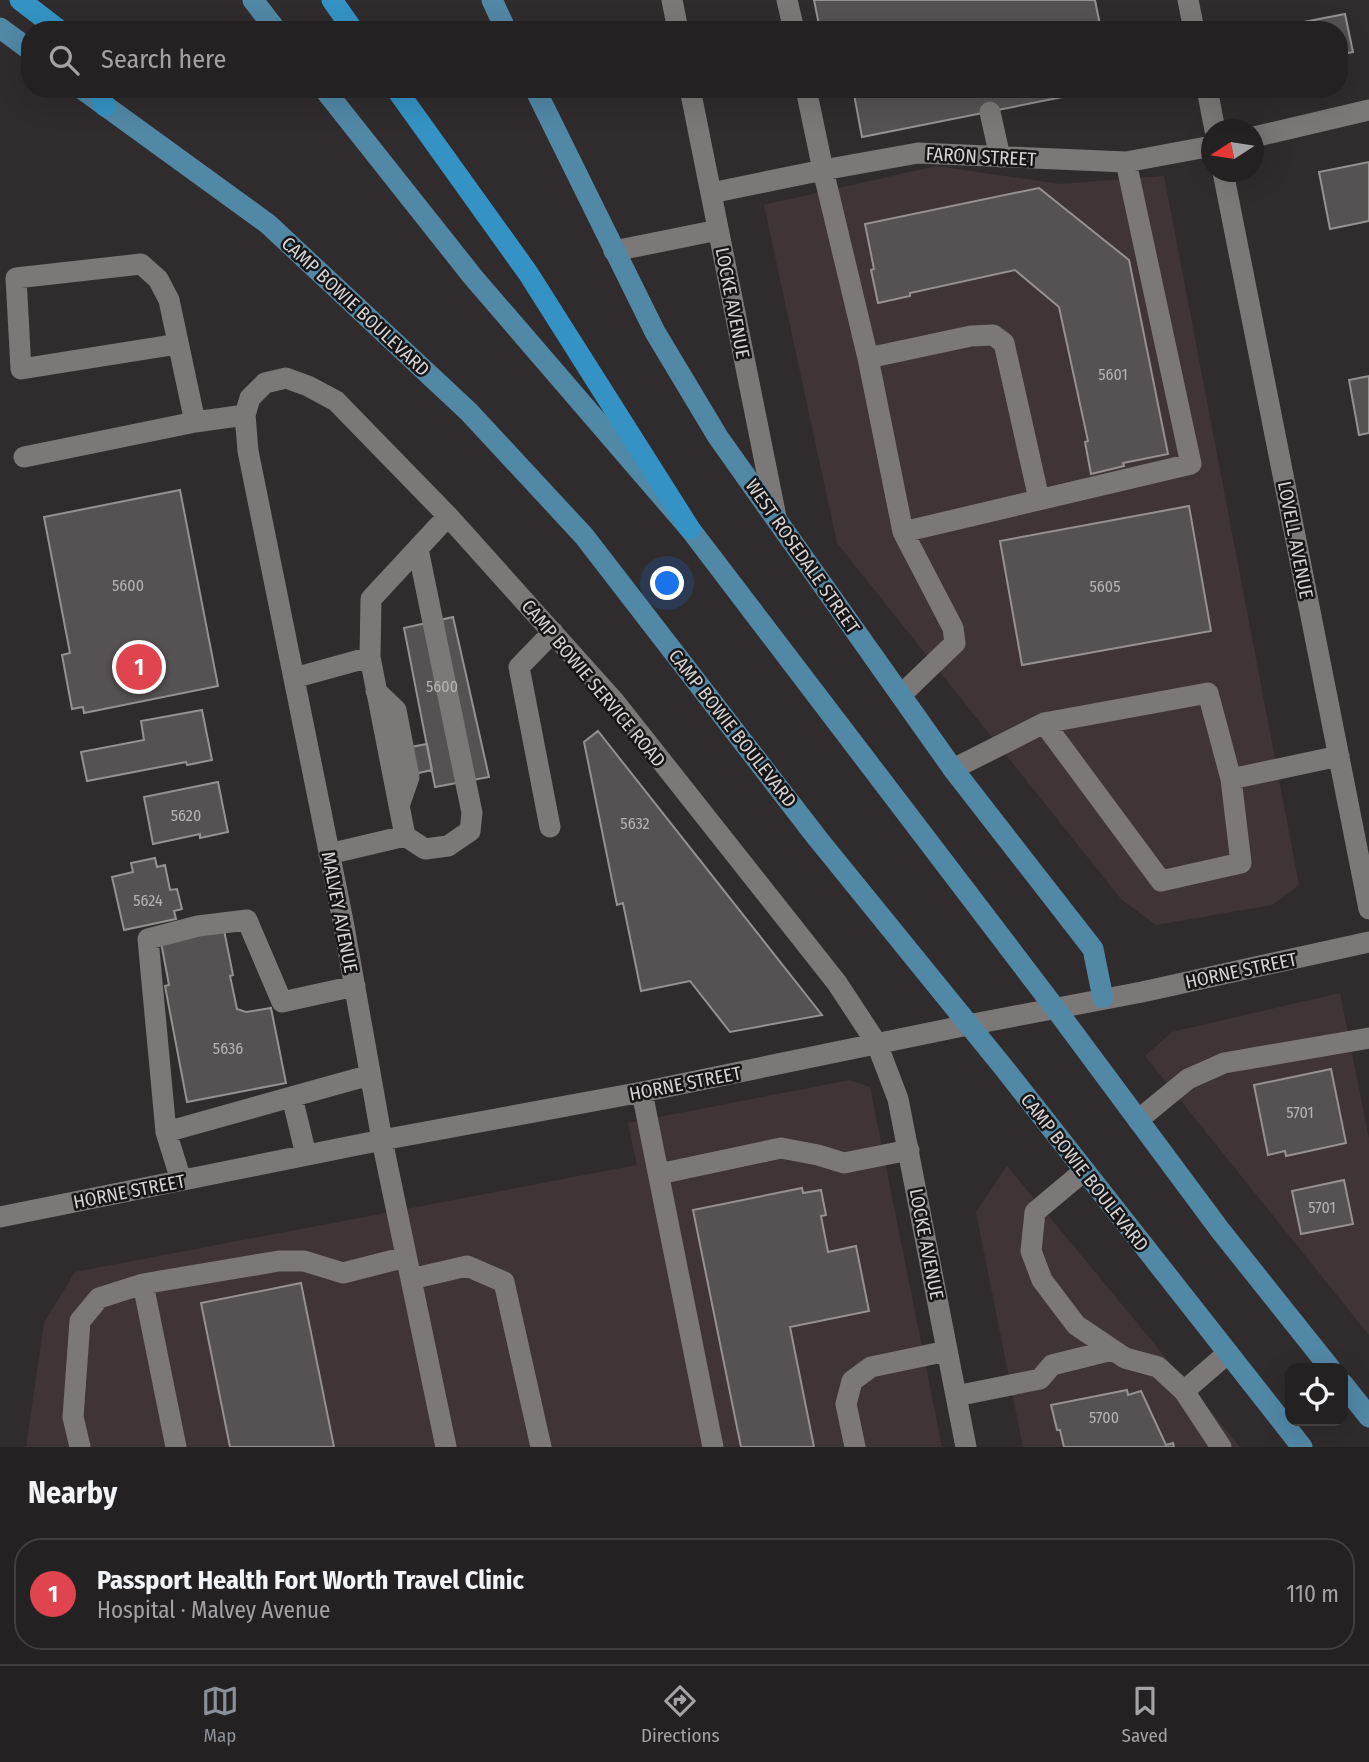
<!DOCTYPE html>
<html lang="en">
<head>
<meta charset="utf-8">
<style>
	:root { --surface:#242122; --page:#2c292a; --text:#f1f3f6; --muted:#a3a3a5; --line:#413e40; --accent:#8c9099 }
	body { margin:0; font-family:"Fira Sans Condensed",sans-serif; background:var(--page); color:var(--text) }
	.controls { position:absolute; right:21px; bottom:21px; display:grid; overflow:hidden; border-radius:14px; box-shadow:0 7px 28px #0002 }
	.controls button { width:63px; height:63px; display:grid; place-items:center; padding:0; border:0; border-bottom:2px solid var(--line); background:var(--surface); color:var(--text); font:35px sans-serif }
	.compass { position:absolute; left:1201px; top:119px; width:63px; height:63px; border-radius:50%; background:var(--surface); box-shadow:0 7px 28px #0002; rotate:258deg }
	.you { position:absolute; left:668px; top:584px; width:24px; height:24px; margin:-18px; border:5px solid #fff; border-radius:50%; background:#1a73e8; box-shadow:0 0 0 10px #1a73e833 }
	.badge { display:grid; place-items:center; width:46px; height:46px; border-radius:50%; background:var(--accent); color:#fff; font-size:23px; font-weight:700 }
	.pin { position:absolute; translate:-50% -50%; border:4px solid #fff; box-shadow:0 2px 7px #0006 }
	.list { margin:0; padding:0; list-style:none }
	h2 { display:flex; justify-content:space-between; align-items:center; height:91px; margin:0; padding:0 28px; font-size:30px }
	h2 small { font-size:23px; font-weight:400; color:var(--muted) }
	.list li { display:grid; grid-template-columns:46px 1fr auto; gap:21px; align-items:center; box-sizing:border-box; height:112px; margin:0 14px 14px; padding:0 14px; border:2px solid var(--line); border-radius:28px }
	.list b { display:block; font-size:26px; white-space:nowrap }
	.list p { margin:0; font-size:23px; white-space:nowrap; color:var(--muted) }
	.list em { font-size:23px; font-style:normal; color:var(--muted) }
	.icon { flex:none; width:38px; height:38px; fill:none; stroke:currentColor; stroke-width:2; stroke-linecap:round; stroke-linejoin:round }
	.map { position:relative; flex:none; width:1369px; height:1447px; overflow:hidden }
	.search { position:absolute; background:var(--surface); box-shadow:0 7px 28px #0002; left:21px; right:21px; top:21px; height:77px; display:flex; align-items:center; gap:18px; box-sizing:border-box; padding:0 24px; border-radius:28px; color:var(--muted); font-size:26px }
	.sheet { height:217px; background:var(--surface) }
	nav { display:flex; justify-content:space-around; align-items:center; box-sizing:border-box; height:98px; border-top:2px solid var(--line); background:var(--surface); font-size:19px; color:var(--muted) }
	nav a { display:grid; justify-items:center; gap:4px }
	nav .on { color:var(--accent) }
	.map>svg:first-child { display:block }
	.built { fill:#403536 }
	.building { fill:#565152; stroke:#969191; stroke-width:2 }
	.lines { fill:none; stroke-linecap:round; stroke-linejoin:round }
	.minor { stroke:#7c7878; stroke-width:21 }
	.major { stroke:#5188a6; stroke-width:21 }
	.highway { stroke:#3493c4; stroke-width:21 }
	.labels { text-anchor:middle; stroke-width:5; stroke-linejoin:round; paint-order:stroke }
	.number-label { font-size:16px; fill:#b4b2b2 }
	.street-label { font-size:19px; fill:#d4d2d2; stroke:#171515 }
</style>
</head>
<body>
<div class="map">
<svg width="1369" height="1447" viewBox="0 0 1369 1447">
	<rect width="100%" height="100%" fill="#302c2d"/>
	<path class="built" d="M936,166L1060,184L1164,176L1299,885L1272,905L1156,925L1121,899L837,543L764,205Z
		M1340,993L1369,1139V1335L1145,1056L1172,1032Z
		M850,1080L870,1087L942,1447H26L44,1323L75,1272L637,1165L628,1123Z
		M1007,1166L1240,1447H1023L976,1212Z"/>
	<path class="building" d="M814,0H1095L1101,30H820Z
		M1345,14L1353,52L1339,55V30H1289L1288,25Z
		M853,89H1103L862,137Z
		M1369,162V221L1330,229L1319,172Z
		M1039,188L1129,260L1168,454L1123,463L1124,466L1091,474L1085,442L1088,441L1059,307L1015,270L910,293V296L878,303L871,270L874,269L865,224Z
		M1369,376V433L1359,435L1349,380Z
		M180,490L218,686L84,713L83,707L72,709L62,655L70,653L44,517Z
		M1189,506L1211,631L1022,665L1000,541Z
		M453,617L489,777L435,787L404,628Z
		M202,710L212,760L187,765L186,762L87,781L81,752L144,740L141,721Z
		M598,731L822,1015L730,1032L690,981L641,991L623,903L617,905L584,742Z
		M427,744L432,770L401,777L395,750Z
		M218,782L228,832L200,838V834L153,844L144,797Z
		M155,858L157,867L165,865L170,890L177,889L182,909L174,911L176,919L124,930L112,877L133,872L131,863Z
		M223,925L233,975L230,976L237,1009L246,1012L271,1008L286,1083L187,1102L165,986L169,985L160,937Z
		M1331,1069L1346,1143L1286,1156L1285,1151L1268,1155L1254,1085Z
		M1344,1180L1353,1224L1301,1234L1292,1191Z
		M802,1188L803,1193L821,1190L826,1215L821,1216L828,1252L856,1246L869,1311L790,1327L814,1447H741L693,1210Z
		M301,1283L334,1447H230L201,1303Z
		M1127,1390L1128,1395L1141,1391L1166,1445L1173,1443L1174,1447H1064L1060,1430H1057L1051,1405Z"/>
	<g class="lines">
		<path class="minor" d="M672,0L678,30
			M787,0L794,30
			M1188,0L1194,30
			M690,89L776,517
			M806,89L823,170L868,358L903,532
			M1207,89L1215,130
			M990,112L1000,157
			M1254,137L1369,110
			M1223,172L1369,909
			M711,193L823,170L918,153L1126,162L1212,146
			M614,251L718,230
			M178,344L21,369L16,278L141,264L158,279L169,300L195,422
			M868,358L971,336L993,335L1004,343L1039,499
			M24,457L195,422L245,415
			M294,678L370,657
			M376,691L396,710L409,777L400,803
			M901,695L955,643L953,628L903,532L1191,464L1126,162
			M1044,723L1208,693L1231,779
			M953,769L1044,723L1161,881L1241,863L1231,779L1339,756
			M550,827L519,667L553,632
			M405,836L425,849L448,846L470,831L472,813L418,549
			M329,854L405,836L370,657L371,599L448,516
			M355,986L282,1002L247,920L198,926L148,939L166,1132L370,1075
			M642,1092L713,1447
			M292,1097L306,1155
			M1138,1120L1188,1079L1224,1063L1369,1038
			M166,1132L181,1180
			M1084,1171L1035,1212L1031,1251L1042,1280L1076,1325L1125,1358L1158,1367L1184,1391L1228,1353
			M659,1174L781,1148L818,1155L844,1163L909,1150
			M0,1217L382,1140L642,1092L968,1025L1142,992L1369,942
			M411,1279L467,1266L504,1282L541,1447
			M143,1284L176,1447
			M1184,1391L1221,1447
			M956,1396L1040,1379L1052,1365L1112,1350
			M80,1447L73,1417L80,1321L99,1298L143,1284L279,1261H304L343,1273L406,1257
			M446,1447L382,1140L343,921L248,451L245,415L250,398L265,383L286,378L308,386L336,401L448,516L614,701L837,983L877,1044L898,1099L966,1447
			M855,1447L846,1404L852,1381L871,1367L947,1351"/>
		<path class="major" d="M253,0L276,30
			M492,0L506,30
			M0,28L30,50
			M82,89L268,224L469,412L584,536L818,839L1004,1068L1302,1447
			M324,89L473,277L690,529L1055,1008L1220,1230L1330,1368
			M535,89L655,332L718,437L953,769L1093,949L1103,998
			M1343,1384L1369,1417"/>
		<path class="highway" d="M20,0L59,30
			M332,0L353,30
			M97,89L105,106
			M396,89L528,273L690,529"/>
	</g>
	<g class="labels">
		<g class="number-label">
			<text x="1113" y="380">5601</text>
			<text x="128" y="591">5600</text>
			<text x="1105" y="592">5605</text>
			<text x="442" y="692">5600</text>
			<text x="186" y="821">5620</text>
			<text x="635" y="829">5632</text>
			<text x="148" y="906">5624</text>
			<text x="228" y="1054">5636</text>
			<text x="1300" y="1118">5701</text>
			<text x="1322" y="1213">5701</text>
			<text x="1104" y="1423">5700</text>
		</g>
		<g class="street-label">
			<text transform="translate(981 156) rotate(3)" y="7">FARON STREET</text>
			<text transform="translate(733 303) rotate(79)" y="7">LOCKE AVENUE</text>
			<text transform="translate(356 306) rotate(43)" y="7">CAMP BOWIE BOULEVARD</text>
			<text transform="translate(1296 540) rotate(79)" y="7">LOVELL AVENUE</text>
			<text transform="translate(803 556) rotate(55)" y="7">WEST ROSEDALE STREET</text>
			<text transform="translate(594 683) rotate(50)" y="7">CAMP BOWIE SERVICE ROAD</text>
			<text transform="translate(733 728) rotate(52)" y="7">CAMP BOWIE BOULEVARD</text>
			<text transform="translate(340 912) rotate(79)" y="7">MALVEY AVENUE</text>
			<text transform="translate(1241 970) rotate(-12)" y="7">HORNE STREET</text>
			<text transform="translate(685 1083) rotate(-11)" y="7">HORNE STREET</text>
			<text transform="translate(1085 1172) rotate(52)" y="7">CAMP BOWIE BOULEVARD</text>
			<text transform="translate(129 1191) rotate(-11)" y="7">HORNE STREET</text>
			<text transform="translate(927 1244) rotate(79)" y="7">LOCKE AVENUE</text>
		</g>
	</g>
</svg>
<div class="controls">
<button><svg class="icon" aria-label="locate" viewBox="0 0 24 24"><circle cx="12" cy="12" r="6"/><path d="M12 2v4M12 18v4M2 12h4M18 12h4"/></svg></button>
</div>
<svg class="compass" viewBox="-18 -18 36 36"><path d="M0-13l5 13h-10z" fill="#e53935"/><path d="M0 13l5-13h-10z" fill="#a3a3a5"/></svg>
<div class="you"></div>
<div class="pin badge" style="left:139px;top:667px;background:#e0444e">1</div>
<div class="search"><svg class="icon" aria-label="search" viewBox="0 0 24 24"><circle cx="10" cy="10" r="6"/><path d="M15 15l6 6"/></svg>Search here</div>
</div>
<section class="sheet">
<h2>Nearby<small></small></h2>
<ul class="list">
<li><span class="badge" style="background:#e0444e">1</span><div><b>Passport Health Fort Worth Travel Clinic</b><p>Hospital · Malvey Avenue</p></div><em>110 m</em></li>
</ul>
</section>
<nav>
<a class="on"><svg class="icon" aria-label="map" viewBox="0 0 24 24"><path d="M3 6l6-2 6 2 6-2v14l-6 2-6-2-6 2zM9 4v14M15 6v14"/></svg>Map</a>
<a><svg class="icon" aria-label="directions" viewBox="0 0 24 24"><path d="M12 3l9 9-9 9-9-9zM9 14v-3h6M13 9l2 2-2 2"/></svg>Directions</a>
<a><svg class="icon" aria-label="saved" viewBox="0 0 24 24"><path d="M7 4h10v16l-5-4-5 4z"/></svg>Saved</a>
</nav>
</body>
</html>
